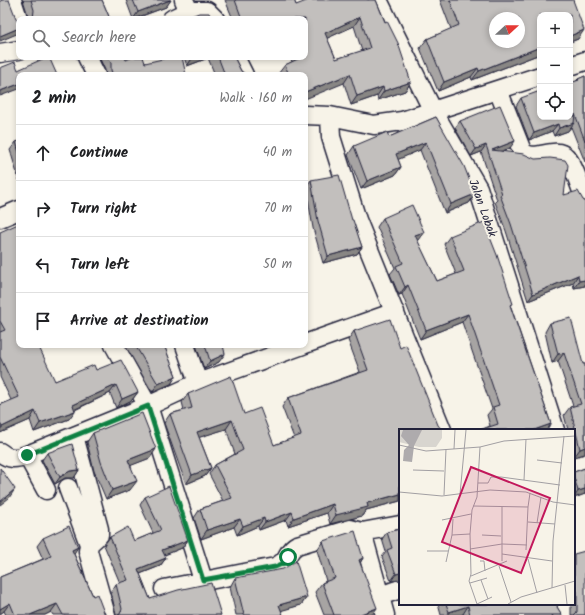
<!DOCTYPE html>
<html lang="en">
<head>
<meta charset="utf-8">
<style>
	:root { --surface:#fff; --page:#f2f2f2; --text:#202124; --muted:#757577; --line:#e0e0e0 }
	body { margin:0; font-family:Kalam,sans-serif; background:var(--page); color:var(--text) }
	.controls { position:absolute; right:12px; top:12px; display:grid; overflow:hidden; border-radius:8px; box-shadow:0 2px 6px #0003 }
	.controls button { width:36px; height:36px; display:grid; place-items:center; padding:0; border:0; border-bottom:1px solid var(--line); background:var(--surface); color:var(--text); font:20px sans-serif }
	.compass { position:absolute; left:489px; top:12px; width:36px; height:36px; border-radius:50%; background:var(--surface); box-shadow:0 2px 6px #0003; rotate:69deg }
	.stop { position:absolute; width:12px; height:12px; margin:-9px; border:3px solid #0b8043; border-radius:50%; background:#fff }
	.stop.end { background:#0b8043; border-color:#fff; box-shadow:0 1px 4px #0008 }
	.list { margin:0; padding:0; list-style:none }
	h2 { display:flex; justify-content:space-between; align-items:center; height:52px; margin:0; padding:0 16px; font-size:17px }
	h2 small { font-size:13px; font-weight:400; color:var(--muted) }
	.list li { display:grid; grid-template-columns:26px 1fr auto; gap:12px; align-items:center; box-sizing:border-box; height:56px; padding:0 16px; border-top:1px solid var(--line) }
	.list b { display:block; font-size:15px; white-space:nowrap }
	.list em { font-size:13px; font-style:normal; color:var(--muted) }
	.icon { flex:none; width:22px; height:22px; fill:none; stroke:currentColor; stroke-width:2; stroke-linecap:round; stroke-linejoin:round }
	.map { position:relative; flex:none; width:585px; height:615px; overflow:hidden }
	.search { position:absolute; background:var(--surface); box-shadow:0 2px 6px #0003; left:16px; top:16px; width:292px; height:44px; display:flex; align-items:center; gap:10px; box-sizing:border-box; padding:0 14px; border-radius:8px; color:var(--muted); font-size:15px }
	.panel { position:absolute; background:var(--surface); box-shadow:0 2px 6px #0003; left:16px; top:72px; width:292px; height:276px; border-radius:8px }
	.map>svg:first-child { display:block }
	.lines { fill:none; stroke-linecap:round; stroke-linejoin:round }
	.minor-casing { stroke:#22223b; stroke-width:21 }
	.minor { stroke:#f7f3e8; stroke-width:18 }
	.wall { fill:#a7a4a3; stroke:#22223b; fill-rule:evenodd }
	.shaded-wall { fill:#888684; stroke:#22223b }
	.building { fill:#c2bfbd; stroke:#22223b; fill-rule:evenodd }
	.route { stroke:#0b8043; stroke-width:5 }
	.labels { text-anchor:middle; stroke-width:4; stroke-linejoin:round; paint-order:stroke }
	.street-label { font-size:12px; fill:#22223b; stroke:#f7f3e8 }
	.inset-road { fill:none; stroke:#a29fa3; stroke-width:1 }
	.view { fill:#c2185b; fill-opacity:0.15; stroke:#c2185b; stroke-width:2 }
	.inset-edge { fill:none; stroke:#22223b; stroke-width:2 }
</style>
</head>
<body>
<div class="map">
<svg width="585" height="615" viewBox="0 0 585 615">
	<rect width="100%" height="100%" fill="#f7f3e8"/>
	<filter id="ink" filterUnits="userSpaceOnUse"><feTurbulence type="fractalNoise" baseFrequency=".025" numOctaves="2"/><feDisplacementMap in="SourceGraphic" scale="8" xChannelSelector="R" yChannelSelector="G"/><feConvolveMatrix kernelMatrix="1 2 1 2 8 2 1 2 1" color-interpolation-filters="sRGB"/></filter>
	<g filter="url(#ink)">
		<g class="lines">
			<defs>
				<path id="minor" d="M12,0L19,21
					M184,0L189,11H207L215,19
					M378,0L433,111L478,188L555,430
					M172,19L189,11
					M0,53L19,50
					M87,57L96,75
					M235,57L244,75
					M570,66L585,61
					M498,90L522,151C534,164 554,145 566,157C574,165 581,189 585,200
					M305,115L330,116L374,125L402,121L540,76
					M330,116L331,137L357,220L442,430
					M0,218L19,210
					M305,344L395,312
					M114,345L148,406L203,580
					M185,345L198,383
					M74,436L99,529V535L89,544L88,551L106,615
					M0,452C9,460 16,459 27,455L46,490
					M27,455L148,406L198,383L303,345
					M68,488L89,544
					M362,532L385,615
					M164,589L275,567C292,559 285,551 297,545L350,529L362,532L400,525
					M380,596L400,589
					M562,604V615"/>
			</defs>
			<use href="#minor" class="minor-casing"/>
			<use href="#minor" class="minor"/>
		</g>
		<path class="wall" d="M23,0H102L110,19H29Z
			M126,0H171L166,7L134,19H133Z
			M225,0H294L296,5L376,0L411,82L405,91L378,100L377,96L351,105L344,83L305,75H279L278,74L285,65L292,62L290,57H305V19H233ZM354,26L362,51L336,59L327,38Z
			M440,0H573L578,39L570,42V15H540V54L472,80L471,77L438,91L420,48L427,39L451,29Z
			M99,57H125L126,60L145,63L186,75H106L105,70Z
			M184,57H234L241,71L246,75H215L208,58L187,66Z
			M585,76V162L571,127L568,131L554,136L552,131L529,140L516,106L521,98L540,117L578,79Z
			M436,117L475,194L469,203L445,213L420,150L398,159L401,167L395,175L361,189L348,155L354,146L389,137Z
			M460,121L510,148L502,151L564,195L585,201V286L574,288L573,283L528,301L506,231L495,202L497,200L481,152L471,156L455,128Z
			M19,141V180L10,150L16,142Z
			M311,180L352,220L362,247L357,254L323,263L313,228L306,187Z
			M383,218L418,240H417L437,281L456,274L444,244L450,236L511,307L551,424L547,430H480L490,426L487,415L492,409L462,322L420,339L402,294L399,295L390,274L395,268L377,227Z
			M0,232L19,345L55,381L96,370L138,392L132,400L116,408L110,393L75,410L69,419L34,432L30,420L0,433V405L11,400L0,377Z
			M550,323L583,364H585V454L574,457V430H568L564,415L570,407L573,406L558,361L552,363L545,332Z
			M354,331L400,430V501L366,510L362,516L330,524L327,513L288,526L286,520L259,530L258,526L237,535L234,527L201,539L194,518L200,509L223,501L209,474L215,465L235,454L226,429L199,437L211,468L205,476L186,484L164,423L170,414L184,410L182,402L188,394L244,414L274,445L294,438L282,407L288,398L360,372L348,340Z
			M125,345H164L176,376L171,384L152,392Z
			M196,345H223L219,362L204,369Z
			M93,433L150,458L131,465L130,490L106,499L94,471L87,442Z
			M47,453L79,470L74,478H65L55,484L42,460Z
			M585,468V494L574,498V472Z
			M145,497L188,540L182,548L164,555L166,558L160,566L140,574L150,599L221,615H116L111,592L116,584L120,583L104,545L110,537L134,541L153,533L140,505Z
			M400,529V580L391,581L382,557L386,552L382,539L387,532Z
			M43,538L74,554L93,596L106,615H53L51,612L45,615H6L4,611L0,614V577L43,559L37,546Z
			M323,541L363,558L360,563L372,615H324L315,592L322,583L326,581L317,550Z
			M574,554L585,615H571V604H574Z
			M235,578L307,597L301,605L281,610L283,615H236L230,587Z
			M438,604H558L557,607L562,615H463V614L461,615H441Z"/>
		<path class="shaded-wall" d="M170,0H171L166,7L133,19L138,12Z
			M360,17L354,26L319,42L325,33Z
			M19,28V33L0,41V36Z
			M584,30L578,39L570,42V36Z
			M540,47V54L472,80L479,71Z
			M193,57H209L208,58L187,66Z
			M478,68L471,77L438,91L444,82Z
			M350,74L344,83L305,99V92Z
			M411,82L405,91L378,100L384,91Z
			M19,84V89L0,96V91Z
			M383,87L377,96L351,105L357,96Z
			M574,123L568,131L554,136L559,128Z
			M558,124L552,131L529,140L534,133Z
			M515,141L510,148L490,156L492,150Z
			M426,142L420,150L390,163L396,154Z
			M486,145L481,152L471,156L476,149Z
			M401,167L395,175L361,189L367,181Z
			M475,194L469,203L445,213L451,204Z
			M424,232L418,240L409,244L415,235Z
			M362,247L357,254L323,263L328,256Z
			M578,275L573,283L528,301L533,294Z
			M585,280V286L574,288L579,281Z
			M408,285L402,294L399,295L405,287Z
			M468,314L462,322L420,339L426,330Z
			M564,353L558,361L552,363L558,354Z
			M225,354L219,362L204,369L210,361Z
			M176,376L171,384L152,392L158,384Z
			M116,385L110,393L67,413L73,405Z
			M138,392L132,400L116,408L122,399Z
			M35,411L30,420L0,433V430L2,427Z
			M75,411L69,419L34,432L40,423Z
			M232,420L226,429L191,440L197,432Z
			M551,424L547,430H534Z
			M585,447V454L574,457L580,449Z
			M156,449L150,458L122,469L128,460Z
			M211,468L205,476L186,484L192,475Z
			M79,470L74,478H65L55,484L60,477L70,471Z
			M137,481L130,490L106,499L112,490Z
			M15,489L9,498L0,505V502Z
			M585,489V494L574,498L578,491Z
			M400,494V501L366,510L362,516L330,524L336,515L367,503Z
			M333,504L327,513L288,526L294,518Z
			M292,512L286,520L259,530L265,522Z
			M264,518L258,526L237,535L243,526Z
			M240,519L234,527L201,539L207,530Z
			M188,540L182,548L157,558L162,550Z
			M78,547L73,555L72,550Z
			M166,558L160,566L132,577L138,569Z
			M363,558L357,568L359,560Z
			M400,573V580L391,581L396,574Z
			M307,597L301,605L273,613L279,605Z
			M10,603L4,611L0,614V609Z
			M57,604L51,612L45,615H30Z
			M468,606L463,614L461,615H447L449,612Z
			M377,608L372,615H358Z"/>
		<path class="building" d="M2,0H9L17,21L19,22V28L0,36V1Z
			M31,0H102L110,19H33L34,10Z
			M133,0H170L138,12Z
			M235,0H294L296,5L309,0H376L385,22L387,21L398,43L411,82L384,91L383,87L357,96L350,74L305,92V75H289L285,65L300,58V57H305V19H242ZM360,17L370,48L336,59L325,33Z
			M450,0H573L584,30L570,36V15H540V47L479,71L478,68L444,82L427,39L459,25ZM495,18H519V42H495Z
			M199,13H209L212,19H183Z
			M47,57H49L57,75H19V84L0,91V68L15,62L18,70Z
			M108,57H125L126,60L133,57H143L145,63L171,57H182L186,75H113L111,70V63Z
			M218,57H234L241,71L246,75H225Z
			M585,76V141L575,114L574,123L559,128L558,124L534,133L521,98L540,91V117H570V83L579,80L578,79Z
			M500,105L515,141L492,150L524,154L535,159L550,158L565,160L568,165L564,195L578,191L583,200L585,201V280L579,281L578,275L533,294L511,224L500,195L502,194L486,145L476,149L460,121Z
			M436,117L464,166L475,194L451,204L426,142L396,154L401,167L367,181L354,146L387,132L389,137Z
			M19,141V153L16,142Z
			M339,175L352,220H353L362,247L328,256L318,221L311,180Z
			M412,205L424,232L415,235L437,281L464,271L450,236L484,222L497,255L513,304L510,305L551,424L534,430H480L498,424L493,407L499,405L468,314L426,330L408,285L405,287L396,266L403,263L383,218Z
			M18,224L19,226V345H38L55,381L94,365L96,370L121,360L138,392L122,399L116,385L73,405L75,411L40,423L35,411L2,427L0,423V405L19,397L0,357V332L5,330L0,321V232Z
			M571,318L583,364H585V447L580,449L570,407L581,404L564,353L558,354L550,323Z
			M390,319L400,348L406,345L438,425L442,430H400V494L367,503L368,507L336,515L333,504L294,518L292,512L265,522L264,518L243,526L240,519L207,530L200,509L232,498L215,465L243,450L232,420L197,432L211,468L192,475L170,414L192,408L188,394L231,376L244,414L260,408L274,445L301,435L288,398L368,370L354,331Z
			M135,345H164L176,376L158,384Z
			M205,345H223L225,354L210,361Z
			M142,413L156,449L128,460L137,481L112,490L101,462L93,433Z
			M72,444L79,470L70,471L60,477L47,453Z
			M0,468L15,489L0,502Z
			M585,468V489L578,491L574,477V472Z
			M169,486L188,540L162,550L166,558L138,569L150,599L178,590L211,583L221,615H118L120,614L122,609L116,584L128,580L110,537L128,527L134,541L161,530L145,497Z
			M69,526L78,547L72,550L93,596L97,594L105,615H106H63L57,604L30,615H15L10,603L0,609V577L51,556L43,538Z
			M400,529V573L396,574L387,550L392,548L387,532Z
			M355,531L363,558L359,560L377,608L358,615H334L322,583L335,578L323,541Z
			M585,551V615H574L577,612V591L574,588V554Z
			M296,561L307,597L279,605L283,615H244L235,578L283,569Z
			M446,604H558L557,607L562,615H470L468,606L449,612Z"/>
	</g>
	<g class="lines" filter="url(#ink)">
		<path class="route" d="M27,455L148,406L203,580L275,567L284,563L288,557"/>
	</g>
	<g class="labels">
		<g class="street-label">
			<text transform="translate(483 208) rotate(70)" y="4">Jalan Lobak</text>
		</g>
	</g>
	<g transform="translate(399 429)">
		<rect width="176" height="176" fill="#f7f3e8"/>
		<path d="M0,1H43V9L37,18H20L0,13Z" fill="#d8d5cf"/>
		<path d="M4,1H23L15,17L13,33L4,32L5,21L10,16L2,7Z" fill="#aeabad"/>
		<path class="inset-road" d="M0,16L27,22L81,18L105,12L176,7M55,20L56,1M138,31L163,34M14,41L45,42M125,51L127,10M79,54H89L92,48H102L161,56M0,63L43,67L91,61L127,63L154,73L176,76M61,65L67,1M45,66L47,20M74,77L129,78L131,64M103,78V132M43,91L72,85M129,93L156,95M138,94L142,68M53,106L54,90M83,106L102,107M71,120L103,115L128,116M127,121L129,78M28,122H49M103,125L153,132M129,130L138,164M81,132H85L86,142M47,133L53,106L71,105M100,137L112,173M72,147L108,132M82,151L89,170M71,154L88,149M166,156L168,175M153,159L154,112L165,7M78,175L70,152L72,145L71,105L73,81L78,68L81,18M78,175L93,168M109,175L122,168L176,152"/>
		<path class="view" d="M72,38L151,69L122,144L43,113Z"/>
		<rect width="176" height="176" class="inset-edge"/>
	</g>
</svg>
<div class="controls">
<button>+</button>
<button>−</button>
<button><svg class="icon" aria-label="locate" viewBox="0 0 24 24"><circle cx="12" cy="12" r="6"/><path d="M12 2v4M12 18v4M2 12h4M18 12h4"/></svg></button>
</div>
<svg class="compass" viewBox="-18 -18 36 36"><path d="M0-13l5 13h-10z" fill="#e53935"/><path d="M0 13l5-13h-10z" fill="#757577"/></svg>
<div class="stop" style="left:288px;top:557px"></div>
<div class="stop end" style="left:27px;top:455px"></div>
<div class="search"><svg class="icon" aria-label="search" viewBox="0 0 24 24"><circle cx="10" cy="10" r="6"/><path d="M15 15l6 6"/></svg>Search here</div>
<section class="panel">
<h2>2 min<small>Walk · 160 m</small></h2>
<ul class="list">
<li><svg class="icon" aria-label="ahead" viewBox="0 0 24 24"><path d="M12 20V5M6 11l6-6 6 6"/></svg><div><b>Continue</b></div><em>40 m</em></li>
<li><svg class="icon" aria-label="right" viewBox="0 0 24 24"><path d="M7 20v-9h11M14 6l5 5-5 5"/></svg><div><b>Turn right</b></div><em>70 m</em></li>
<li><svg class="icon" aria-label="left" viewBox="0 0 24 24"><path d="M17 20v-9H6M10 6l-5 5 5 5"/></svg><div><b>Turn left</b></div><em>50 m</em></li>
<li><svg class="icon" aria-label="arrive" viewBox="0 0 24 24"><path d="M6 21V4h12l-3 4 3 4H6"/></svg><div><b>Arrive at destination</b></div></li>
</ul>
</section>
</div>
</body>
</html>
